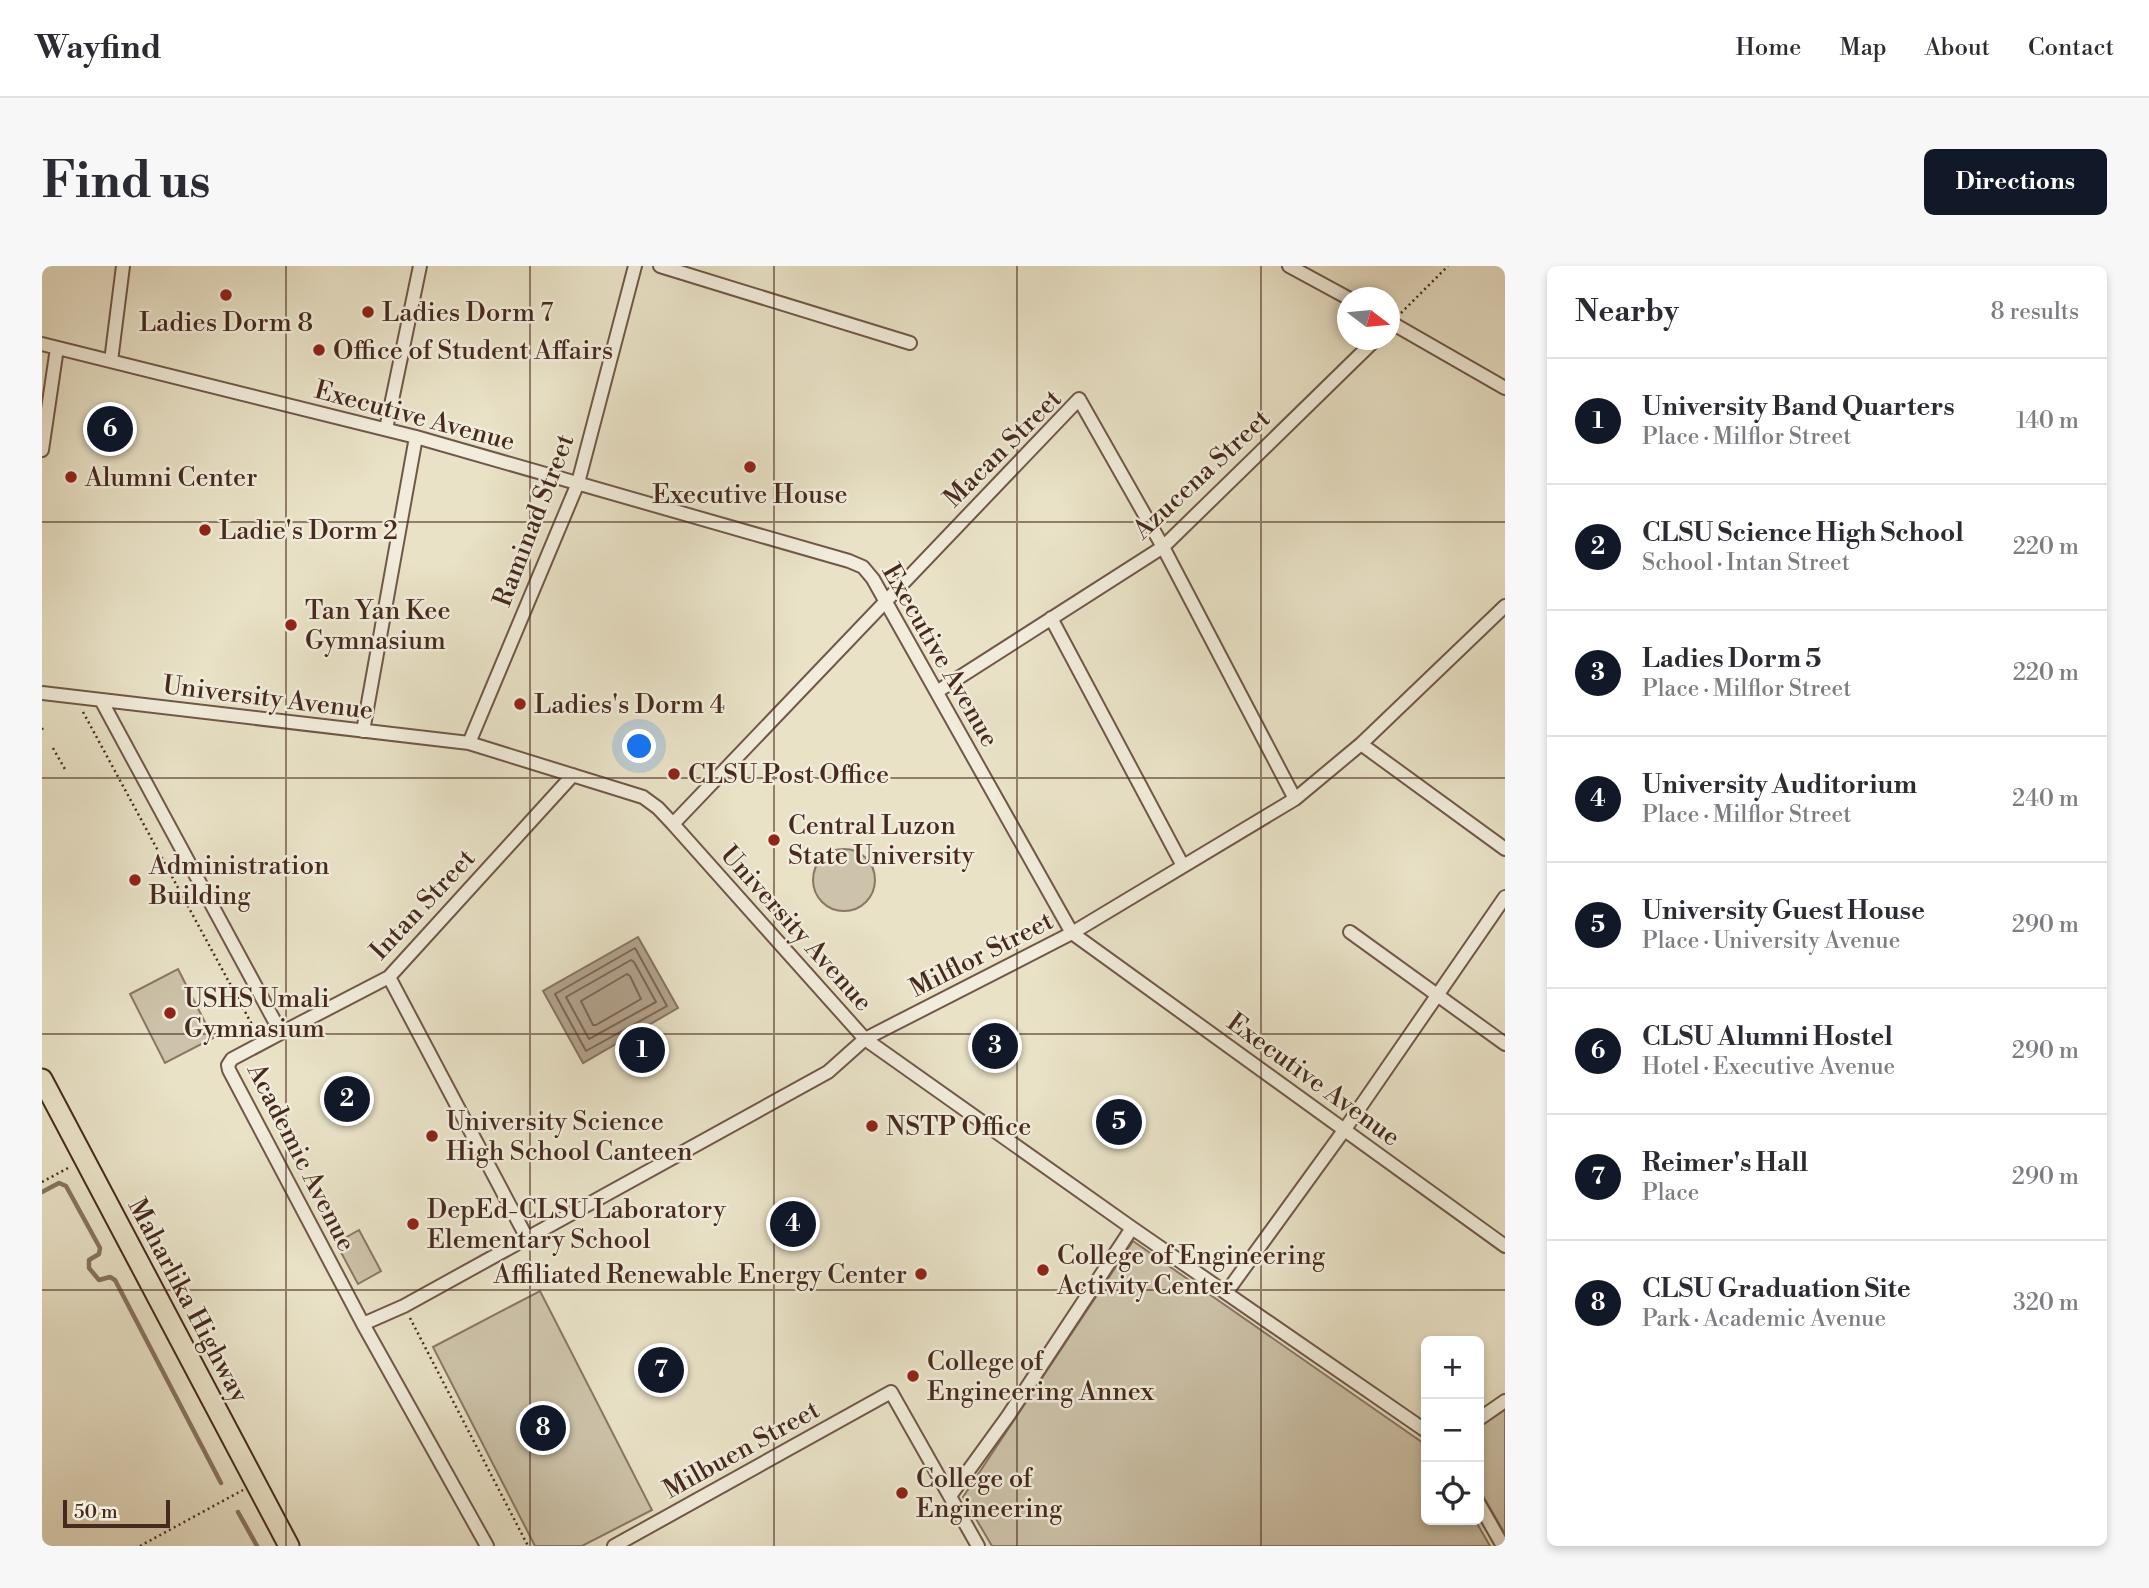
<!DOCTYPE html>
<html lang="en">
<head>
<meta charset="utf-8">
<style>
	:root { --surface:#fff; --page:#f7f7f7; --text:#2b2b33; --muted:#7c7c81; --line:#e1e1e2; --accent:#111827 }
	body { margin:0; font-family:"Libre Bodoni",serif; background:var(--page); color:var(--text) }
	.controls { position:absolute; right:21px; bottom:21px; display:grid; overflow:hidden; border-radius:10px; box-shadow:0 4px 10px #0003 }
	.controls button { width:63px; height:63px; display:grid; place-items:center; padding:0; border:0; border-bottom:2px solid var(--line); background:var(--surface); color:var(--text); font:35px sans-serif }
	.compass { position:absolute; left:1295px; top:21px; width:63px; height:63px; border-radius:50%; background:var(--surface); box-shadow:0 4px 10px #0003; rotate:106deg }
	.scale { position:absolute; left:21px; bottom:18px; width:107px; box-sizing:border-box; padding-left:7px; border:4px solid #472a1e; border-top:0; font-size:19px; line-height:24px; white-space:nowrap; color:#472a1e; -webkit-text-stroke:5px #f1ecdb; paint-order:stroke }
	.you { position:absolute; left:598px; top:481px; width:24px; height:24px; margin:-18px; border:5px solid #fff; border-radius:50%; background:#1a73e8; box-shadow:0 0 0 10px #1a73e833 }
	.badge { display:grid; place-items:center; width:46px; height:46px; border-radius:50%; background:var(--accent); color:#fff; font-size:23px; font-weight:700 }
	.pin { position:absolute; translate:-50% -50%; border:4px solid #fff; box-shadow:0 2px 7px #0006 }
	.list { margin:0; padding:0; list-style:none }
	h2 { display:flex; justify-content:space-between; align-items:center; height:91px; margin:0; padding:0 28px; font-size:30px }
	h2 small { font-size:23px; font-weight:400; color:var(--muted) }
	.list li { display:grid; grid-template-columns:46px 1fr auto; gap:21px; align-items:center; box-sizing:border-box; height:126px; padding:0 28px; border-top:2px solid var(--line) }
	.list b { display:block; font-size:26px; white-space:nowrap }
	.list p { margin:0; font-size:23px; white-space:nowrap; color:var(--muted) }
	.list em { font-size:23px; font-style:normal; color:var(--muted) }
	.icon { flex:none; width:38px; height:38px; fill:none; stroke:currentColor; stroke-width:2; stroke-linecap:round; stroke-linejoin:round }
	.map { position:relative; flex:none; width:1463px; height:1280px; overflow:hidden; border-radius:10px }
	header { display:flex; align-items:center; gap:42px; box-sizing:border-box; height:98px; padding:0 35px; background:var(--surface); border-bottom:2px solid var(--line) }
	header strong { font-size:33px }
	nav { display:flex; gap:38px; margin-inline-start:auto; font-size:24px }
	.intro { display:flex; align-items:center; justify-content:space-between; box-sizing:border-box; height:168px; padding:0 42px }
	h1 { margin:0; font-size:49px }
	.button { padding:18px 32px; border-radius:10px; background:var(--accent); color:#fff; font-size:24px; font-weight:700 }
	main { display:flex; gap:42px; padding:0 42px }
	aside { flex:1; background:var(--surface); border-radius:10px; box-shadow:0 4px 10px #0003 }
	.map>svg:first-child { display:block }
	.green { fill:#cdc3aa; stroke:#8a7664; stroke-width:2 }
	.water { fill:#b2a38e; stroke:#877361; stroke-width:2 }
	.lines { fill:none; stroke-linecap:round; stroke-linejoin:round }
	.shore { stroke:#7c6656; stroke-width:2 }
	.stream { stroke:#877361; stroke-width:4.5 }
	.minor-casing { stroke:#705848; stroke-width:16 }
	.trunk-casing { stroke:#472a1e; stroke-width:23 }
	.path { stroke:#472a1e; stroke-width:2.5; stroke-dasharray:2 3.5; stroke-linecap:butt }
	.minor { stroke:#f1ecdb; stroke-width:12 }
	.trunk { stroke:#e9e2c7; stroke-width:19 }
	.grid { fill:none; stroke:#472a1e; stroke-width:2; stroke-opacity:0.55 }
	.poi-dot { fill:#8f2418; stroke:#f1ecdb; stroke-width:2.5 }
	.labels { text-anchor:middle; stroke-width:5; stroke-linejoin:round; paint-order:stroke }
	.poi-label { font-size:26px; fill:#472a1e; stroke:#f1ecdb; text-anchor:start }
	.street-label { font-size:26px; fill:#472a1e; stroke:#f1ecdb }
</style>
</head>
<body>
<header>
<strong>Wayfind</strong>
<nav><a>Home</a><a>Map</a><a>About</a><a>Contact</a></nav>
</header>
<div class="intro"><h1>Find us</h1><a class="button">Directions</a></div>
<main>
<div class="map">
<svg width="1463" height="1280" viewBox="0 0 1463 1280">
	<rect width="100%" height="100%" fill="#e9e2c7"/>
	<filter id="stains"><feTurbulence type="fractalNoise" baseFrequency=".00286" numOctaves="4"/><feColorMatrix values="0 0 0 0 .2 0 0 0 0 .09 0 0 0 0 .02 0 0 0 .5 -.17"/></filter>
	<radialGradient id="worn" r=".72"><stop offset=".6" stop-color="#630" stop-opacity="0"/><stop offset="1" stop-color="#630" stop-opacity=".3"/></radialGradient>
	<path class="green" d="M771 614a31 31 0 1 1 62 0a31 31 0 1 1-62 0Z
		M136,703L171,772L123,797L88,728Z
		M317,964L339,1005L316,1018L294,977Z
		M1091,975L1384,1179V1254H1433L1448,1280H950L921,1231Z
		M498,1025L610,1244L540,1280H493L391,1081Z
		M1463,1143V1268L1437,1223V1161Z"/>
	<path class="water" d="M596,671L636,742L541,797L501,725Z"/>
	<g class="lines">
		<path class="shore" d="M593,682L625,740L544,785L513,728Z
			M589,694L592,696L614,736L547,773L524,731Z
			M585,708L588,710L599,733L554,759H551L539,735Z"/>
		<path class="stream" d="M0,926L17,917L24,920L58,982L57,988L47,994V1002L57,1014L68,1011L73,1014L179,1217
			M196,1246L215,1280"/>
		<defs>
			<path id="minor" d="M618,0L868,77
				M1247,0L1306,32
				M1348,56L1463,122
				M0,78L374,171L807,295L821,301L831,313L1030,667L1463,980
				M69,95L81,0
				M344,163L378,0
				M0,184L15,82
				M1009,352L1141,600
				M896,425L1121,281L1333,74
				M0,427L427,477L601,531L616,542L631,558L823,773L1090,962L1384,1165
				M59,434L239,767L190,793L186,799L187,804L321,1058L445,1280
				M321,465L374,171
				M427,477L536,217L593,0
				M1319,478L1463,583
				M631,558L1037,133L1121,281L1253,533
				M1308,666L1463,778
				M347,711L485,972
				M239,767L347,711L531,509
				M1184,1027L1303,863L1463,631
				M321,1058L362,1040L786,806L823,773L1030,667L1253,533L1319,478L1463,340
				M1437,1153L1463,1135
				M908,1230L966,1150L1090,962
				M1437,1238L1461,1280
				M572,1280L849,1126L936,1280"/>
			<path id="trunk" d="M0,813L247,1280"/>
		</defs>
		<use href="#minor" class="minor-casing"/>
		<use href="#trunk" class="trunk-casing"/>
		<path class="path" d="M1359,47L1406,0
			M41,446L214,766
			M0,462L1,465
			M11,482L24,505
			M0,916L28,901
			M368,1052L486,1280
			M98,1280L201,1224"/>
		<use href="#minor" class="minor"/>
		<use href="#trunk" class="trunk"/>
	</g>
	<path class="grid" d="M244,0V1280M488,0V1280M732,0V1280M975,0V1280M1219,0V1280M0,256H1463M0,512H1463M0,768H1463M0,1024H1463"/>
	<g class="poi-dot">
		<circle cx="184" cy="29" r="7"/>
		<circle cx="326" cy="46" r="7"/>
		<circle cx="277" cy="84" r="7"/>
		<circle cx="708" cy="201" r="7"/>
		<circle cx="29" cy="211" r="7"/>
		<circle cx="163" cy="264" r="7"/>
		<circle cx="249" cy="359" r="7"/>
		<circle cx="478" cy="438" r="7"/>
		<circle cx="632" cy="508" r="7"/>
		<circle cx="732" cy="574" r="7"/>
		<circle cx="93" cy="614" r="7"/>
		<circle cx="128" cy="747" r="7"/>
		<circle cx="830" cy="860" r="7"/>
		<circle cx="390" cy="870" r="7"/>
		<circle cx="371" cy="958" r="7"/>
		<circle cx="1001" cy="1004" r="7"/>
		<circle cx="879" cy="1008" r="7"/>
		<circle cx="871" cy="1110" r="7"/>
		<circle cx="860" cy="1227" r="7"/>
	</g>
	<g class="labels">
		<g class="poi-label">
			<text x="340" y="55">Ladies Dorm 7</text>
			<text x="184" y="65" text-anchor="middle">Ladies Dorm 8</text>
			<text x="291" y="93">Office of Student Affairs</text>
			<text x="43" y="220">Alumni Center</text>
			<text x="708" y="237" text-anchor="middle">Executive House</text>
			<text x="177" y="273">Ladie's Dorm 2</text>
			<text x="263" y="353">Tan Yan Kee<tspan x="263" dy="30">Gymnasium</tspan></text>
			<text x="492" y="447">Ladies's Dorm 4</text>
			<text x="646" y="517">CLSU Post Office</text>
			<text x="746" y="568">Central Luzon<tspan x="746" dy="30">State University</tspan></text>
			<text x="107" y="608">Administration<tspan x="107" dy="30">Building</tspan></text>
			<text x="142" y="741">USHS Umali<tspan x="142" dy="30">Gymnasium</tspan></text>
			<text x="404" y="864">University Science<tspan x="404" dy="30">High School Canteen</tspan></text>
			<text x="844" y="869">NSTP Office</text>
			<text x="385" y="952">DepEd-CLSU Laboratory<tspan x="385" dy="30">Elementary School</tspan></text>
			<text x="1015" y="998">College of Engineering<tspan x="1015" dy="30">Activity Center</tspan></text>
			<text x="865" y="1017" text-anchor="end">Affiliated Renewable Energy Center</text>
			<text x="885" y="1104">College of<tspan x="885" dy="30">Engineering Annex</tspan></text>
			<text x="874" y="1221">College of<tspan x="874" dy="30">Engineering</tspan></text>
		</g>
		<g class="street-label">
			<text transform="translate(373 149) rotate(15)" y="9">Executive Avenue</text>
			<text transform="translate(960 182) rotate(-45)" y="9">Macan Street</text>
			<text transform="translate(1159 208) rotate(-43)" y="9">Azucena Street</text>
			<text transform="translate(491 254) rotate(-69)" y="9">Raminad Street</text>
			<text transform="translate(899 389) rotate(60)" y="9">Executive Avenue</text>
			<text transform="translate(226 431) rotate(7)" y="9">University Avenue</text>
			<text transform="translate(380 638) rotate(-47)" y="9">Intan Street</text>
			<text transform="translate(755 662) rotate(48)" y="9">University Avenue</text>
			<text transform="translate(939 688) rotate(-27)" y="9">Milflor Street</text>
			<text transform="translate(1272 813) rotate(36)" y="9">Executive Avenue</text>
			<text transform="translate(260 891) rotate(63)" y="9">Academic Avenue</text>
			<text transform="translate(147 1034) rotate(62)" y="9">Maharlika Highway</text>
			<text transform="translate(699 1183) rotate(-29)" y="9">Milbuen Street</text>
		</g>
	</g>
	<rect width="100%" height="100%" filter="url(#stains)"/>
	<rect width="100%" height="100%" fill="url(#worn)"/>
</svg>
<div class="controls">
<button>+</button>
<button>−</button>
<button><svg class="icon" aria-label="locate" viewBox="0 0 24 24"><circle cx="12" cy="12" r="6"/><path d="M12 2v4M12 18v4M2 12h4M18 12h4"/></svg></button>
</div>
<svg class="compass" viewBox="-18 -18 36 36"><path d="M0-13l5 13h-10z" fill="#e53935"/><path d="M0 13l5-13h-10z" fill="#7c7c81"/></svg>
<div class="scale">50 m</div>
<div class="you"></div>
<div class="pin badge" style="left:600px;top:784px">1</div>
<div class="pin badge" style="left:305px;top:833px">2</div>
<div class="pin badge" style="left:953px;top:780px">3</div>
<div class="pin badge" style="left:751px;top:958px">4</div>
<div class="pin badge" style="left:1077px;top:856px">5</div>
<div class="pin badge" style="left:68px;top:163px">6</div>
<div class="pin badge" style="left:619px;top:1104px">7</div>
<div class="pin badge" style="left:501px;top:1162px">8</div>
</div>
<aside>
<h2>Nearby<small>8 results</small></h2>
<ul class="list">
<li><span class="badge">1</span><div><b>University Band Quarters</b><p>Place · Milflor Street</p></div><em>140 m</em></li>
<li><span class="badge">2</span><div><b>CLSU Science High School</b><p>School · Intan Street</p></div><em>220 m</em></li>
<li><span class="badge">3</span><div><b>Ladies Dorm 5</b><p>Place · Milflor Street</p></div><em>220 m</em></li>
<li><span class="badge">4</span><div><b>University Auditorium</b><p>Place · Milflor Street</p></div><em>240 m</em></li>
<li><span class="badge">5</span><div><b>University Guest House</b><p>Place · University Avenue</p></div><em>290 m</em></li>
<li><span class="badge">6</span><div><b>CLSU Alumni Hostel</b><p>Hotel · Executive Avenue</p></div><em>290 m</em></li>
<li><span class="badge">7</span><div><b>Reimer's Hall</b><p>Place</p></div><em>290 m</em></li>
<li><span class="badge">8</span><div><b>CLSU Graduation Site</b><p>Park · Academic Avenue</p></div><em>320 m</em></li>
</ul>
</aside>
</main>
</body>
</html>
